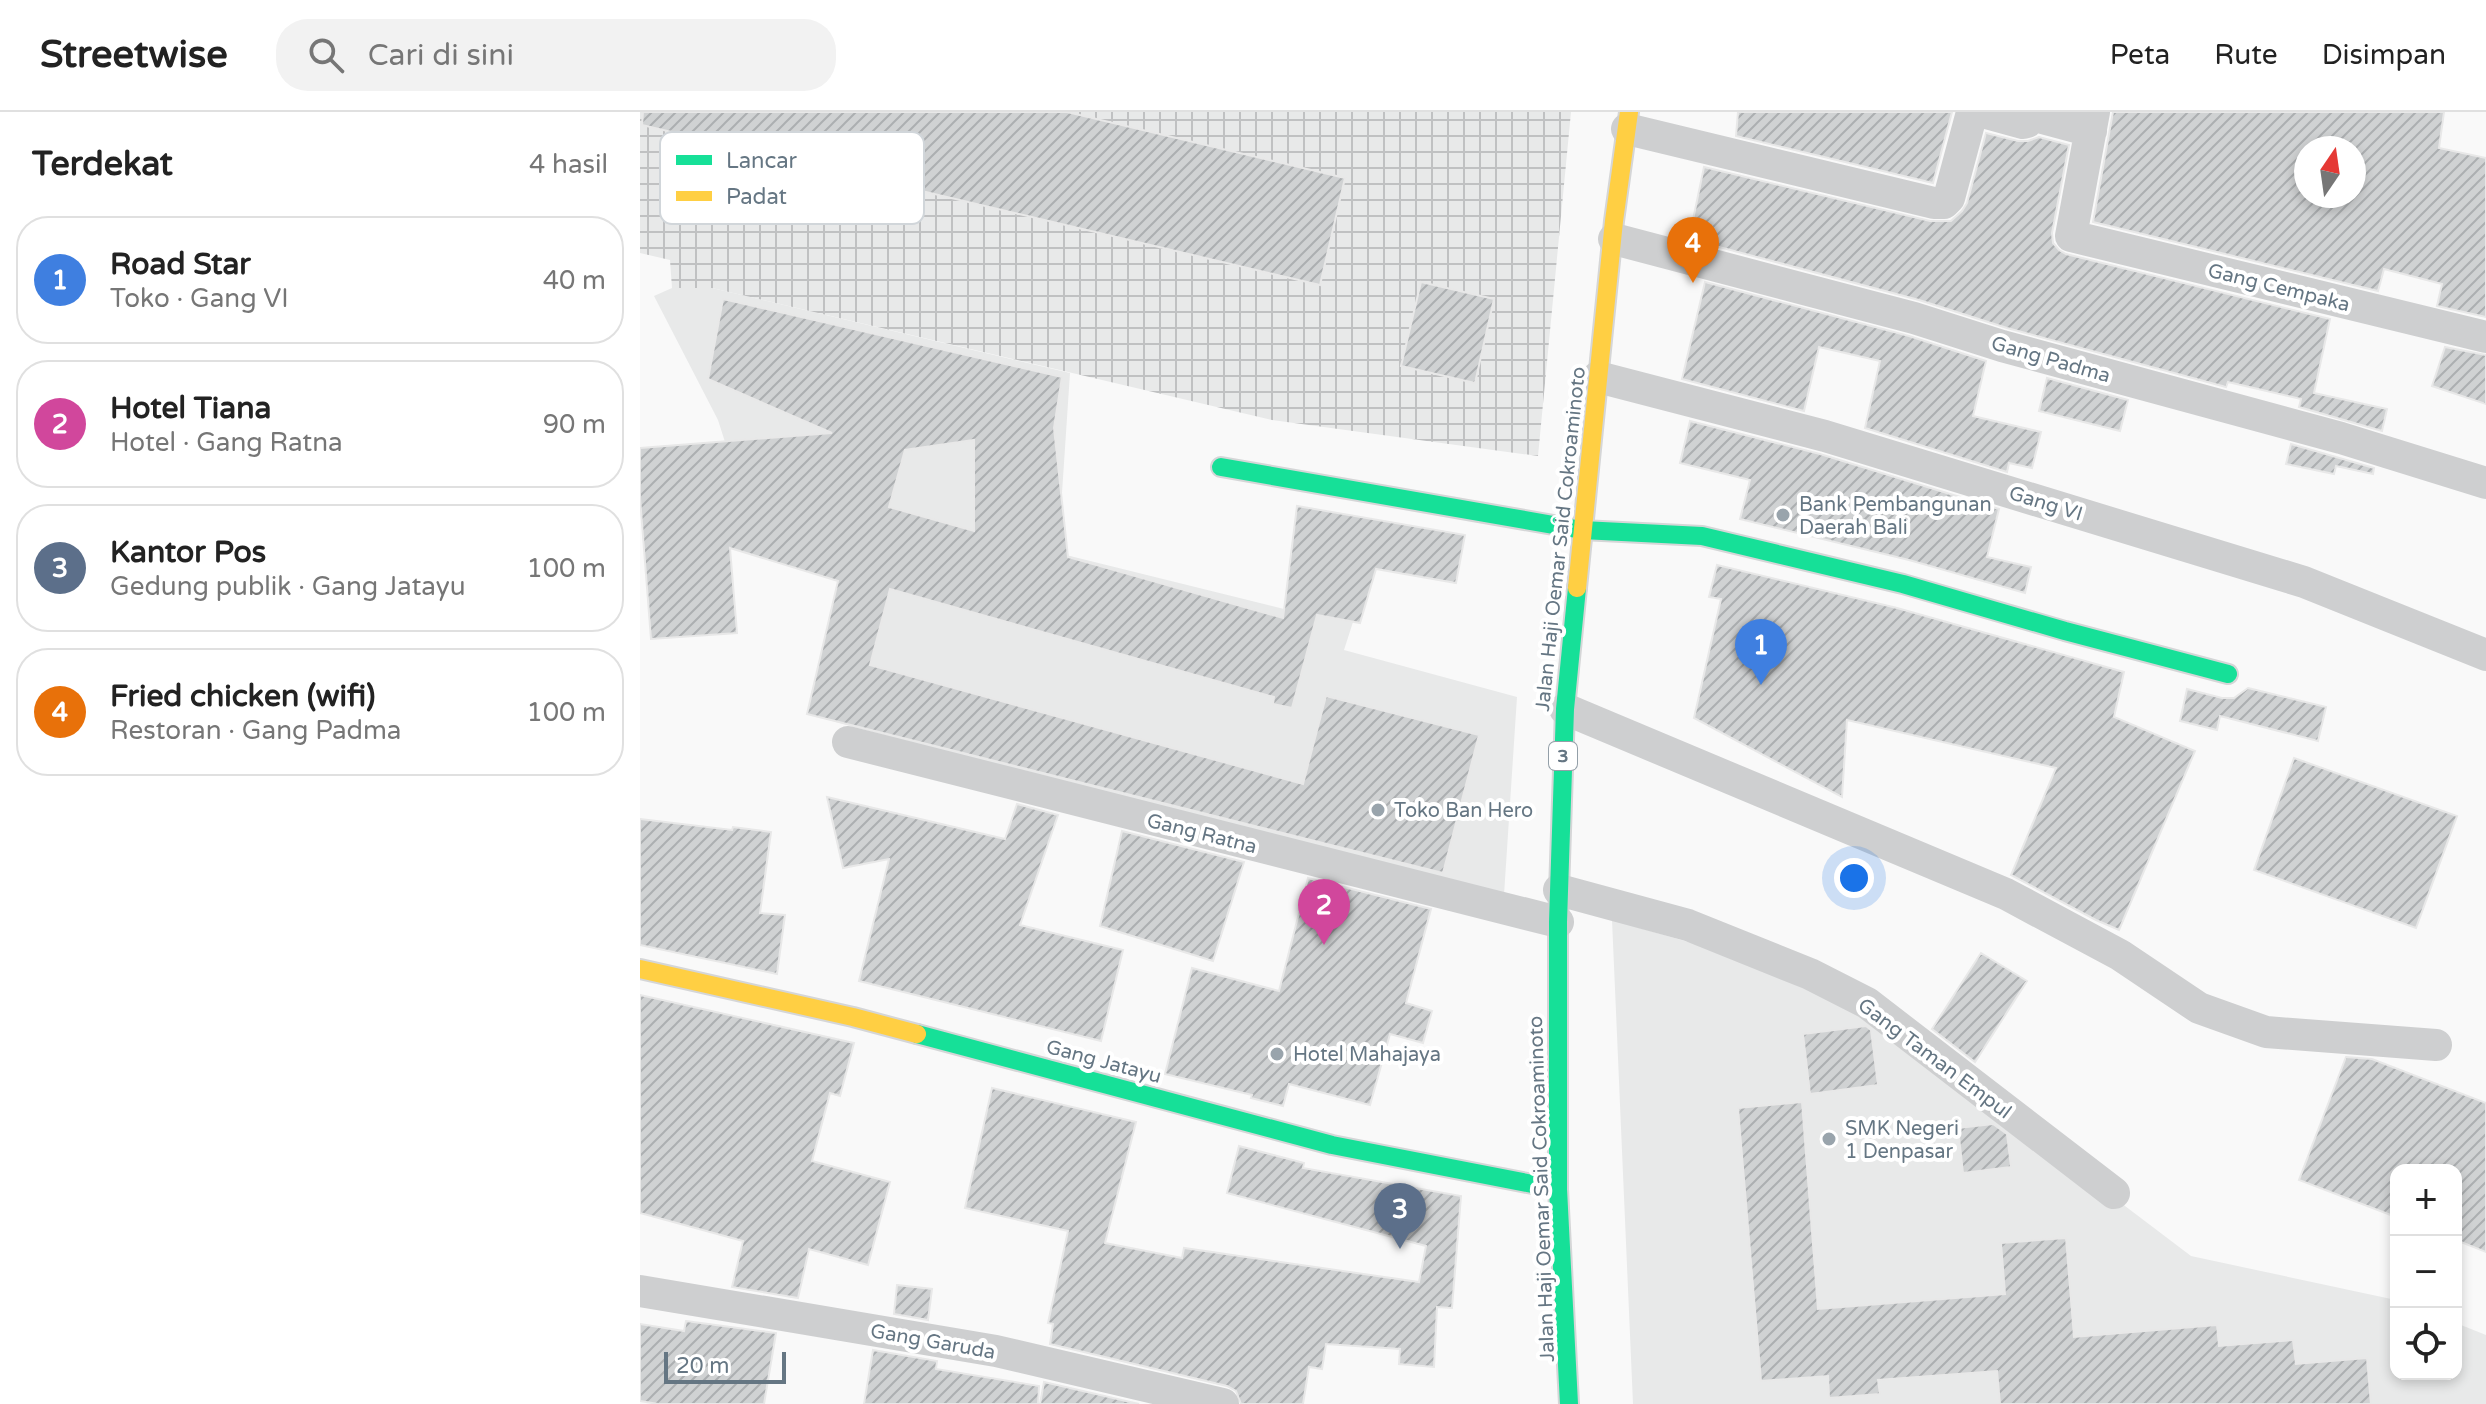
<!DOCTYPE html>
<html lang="id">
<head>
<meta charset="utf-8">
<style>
	:root { --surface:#fff; --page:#f2f2f2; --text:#222; --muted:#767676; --line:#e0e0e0; --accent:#585c60 }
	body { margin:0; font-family:"Varela Round",sans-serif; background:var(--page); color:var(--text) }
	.controls { position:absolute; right:24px; bottom:24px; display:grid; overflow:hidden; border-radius:16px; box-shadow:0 4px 12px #0003 }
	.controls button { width:72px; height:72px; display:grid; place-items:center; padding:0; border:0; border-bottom:2px solid var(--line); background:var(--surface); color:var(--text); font:40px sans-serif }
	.compass { position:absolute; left:1654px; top:24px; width:72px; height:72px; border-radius:50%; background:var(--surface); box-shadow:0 4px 12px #0003; rotate:13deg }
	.scale { position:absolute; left:24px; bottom:20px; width:122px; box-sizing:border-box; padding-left:8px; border:4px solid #657683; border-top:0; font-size:22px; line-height:28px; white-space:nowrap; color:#657683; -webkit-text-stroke:6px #fff; paint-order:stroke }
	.you { position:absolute; left:1214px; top:766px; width:28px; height:28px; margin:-20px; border:6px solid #fff; border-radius:50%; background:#1a73e8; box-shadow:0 0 0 12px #1a73e833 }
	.badge { display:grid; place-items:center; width:52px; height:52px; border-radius:50%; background:var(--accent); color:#fff; font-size:26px; font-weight:700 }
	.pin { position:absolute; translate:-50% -66px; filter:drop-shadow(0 2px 4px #0008) }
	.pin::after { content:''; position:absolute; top:42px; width:28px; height:24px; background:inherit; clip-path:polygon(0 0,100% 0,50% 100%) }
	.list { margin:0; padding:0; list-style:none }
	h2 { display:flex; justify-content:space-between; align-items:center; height:104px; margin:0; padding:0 32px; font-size:34px }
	h2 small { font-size:26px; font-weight:400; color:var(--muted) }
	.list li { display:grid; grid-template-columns:52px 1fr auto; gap:24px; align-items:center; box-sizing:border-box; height:128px; margin:0 16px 16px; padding:0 16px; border:2px solid var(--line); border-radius:32px }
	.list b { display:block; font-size:30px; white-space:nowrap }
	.list p { margin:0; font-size:26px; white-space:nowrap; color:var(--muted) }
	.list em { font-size:26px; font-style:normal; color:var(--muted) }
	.icon { flex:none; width:44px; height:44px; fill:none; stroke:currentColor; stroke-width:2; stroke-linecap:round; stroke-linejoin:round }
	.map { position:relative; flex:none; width:1846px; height:1292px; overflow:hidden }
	header { display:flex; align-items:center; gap:48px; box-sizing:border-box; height:112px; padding:0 40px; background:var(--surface); border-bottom:2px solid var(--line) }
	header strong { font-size:38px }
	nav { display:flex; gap:44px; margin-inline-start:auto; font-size:28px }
	.search { width:560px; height:72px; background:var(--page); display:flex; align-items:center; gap:20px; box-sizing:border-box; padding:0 28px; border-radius:32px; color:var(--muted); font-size:30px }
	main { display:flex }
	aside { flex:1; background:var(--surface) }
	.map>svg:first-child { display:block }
	.built { fill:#e8e9e9 }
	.industrial { fill:url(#industrial-grid) }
	.building { fill:url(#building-hatch); stroke:#e8e8e8; stroke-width:2; fill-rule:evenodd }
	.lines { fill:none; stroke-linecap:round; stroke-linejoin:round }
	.fast-casing { stroke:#d5d6d7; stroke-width:22 }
	.slow-casing { stroke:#d5d6d7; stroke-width:22 }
	.street { stroke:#cecfd0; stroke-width:32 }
	.fast { stroke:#16e098; stroke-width:18 }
	.slow { stroke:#ffcf43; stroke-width:18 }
	.poi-dot { fill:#99a4ac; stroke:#fff; stroke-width:3 }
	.labels { text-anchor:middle; stroke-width:8; stroke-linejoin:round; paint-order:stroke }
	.shield { fill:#fff; stroke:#939fa8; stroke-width:2 }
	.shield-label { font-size:18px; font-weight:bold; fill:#657683 }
	.street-label { font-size:20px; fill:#657683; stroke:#fff }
	.poi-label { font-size:20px; fill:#657683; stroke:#fff; text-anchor:start }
	.key { fill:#fff; stroke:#d1d6da; stroke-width:2 }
	.key-label { font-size:22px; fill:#657683 }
</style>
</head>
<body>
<header>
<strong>Streetwise</strong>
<div class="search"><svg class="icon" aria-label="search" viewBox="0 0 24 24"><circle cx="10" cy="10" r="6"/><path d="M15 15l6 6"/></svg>Cari di sini</div>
<nav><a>Peta</a><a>Rute</a><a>Disimpan</a></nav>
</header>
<main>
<aside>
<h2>Terdekat<small>4 hasil</small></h2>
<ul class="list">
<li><span class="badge" style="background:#3f7fe0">1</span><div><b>Road Star</b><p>Toko · Gang VI</p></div><em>40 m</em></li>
<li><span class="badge" style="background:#d1479c">2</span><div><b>Hotel Tiana</b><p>Hotel · Gang Ratna</p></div><em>90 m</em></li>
<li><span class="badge" style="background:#5c6f8a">3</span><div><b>Kantor Pos</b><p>Gedung publik · Gang Jatayu</p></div><em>100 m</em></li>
<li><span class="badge" style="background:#e8710a">4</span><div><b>Fried chicken (wifi)</b><p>Restoran · Gang Padma</p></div><em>100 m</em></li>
</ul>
</aside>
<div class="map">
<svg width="1846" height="1292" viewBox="0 0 1846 1292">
	<defs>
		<pattern id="industrial-grid" width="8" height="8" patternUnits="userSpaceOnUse" patternTransform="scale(2)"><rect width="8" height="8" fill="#e8e9e9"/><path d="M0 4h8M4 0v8" fill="none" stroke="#c0c1c2"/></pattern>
		<pattern id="building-hatch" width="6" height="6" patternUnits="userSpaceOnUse" patternTransform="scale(2)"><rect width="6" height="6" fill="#d0d2d3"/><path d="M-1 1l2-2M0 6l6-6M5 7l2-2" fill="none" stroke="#acafb1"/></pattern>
	</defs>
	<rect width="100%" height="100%" fill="#f9f9f9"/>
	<path class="built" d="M32,176H72L430,261L418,441L644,497L713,510L704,538L877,585L864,783L640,732L167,602L198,469L122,446L78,308L14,184Z
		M972,808L1152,860L1242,910L1551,1144L1756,1188V1262H1816V1211L1846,1223V1292H993Z"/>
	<path class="industrial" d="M0,0H931L898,344L632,308L72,176H32L30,148L0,141Z"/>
	<path class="building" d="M3,0H427L705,66L680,173L2,13Z
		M1098,0H1312L1293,71L1096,24Z
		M1473,0H1804L1799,36L1846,46V205L1797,194L1802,172L1744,157L1738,179L1453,110ZM1666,36H1714V84H1666Z
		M1346,21L1378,29H1388L1399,25L1429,33L1412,121L1413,131L1419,138L1426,142L1690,207L1674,281L1747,297L1742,319L1659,295L1661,287L1588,270L1586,275L1367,216L1279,188L1049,127L1064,55L1290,109H1311L1322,99L1327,91Z
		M781,170L854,187L835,271L761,254Z
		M1065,170L1269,224L1346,249L1333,304L1401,320L1392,356L1369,351L1367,360L1225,316L1240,249L1179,235L1164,299L1042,267Z
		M83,187L422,265L414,316L428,445L643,506L657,394L825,423L816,471L736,457L720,511L677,503L652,596L633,592L634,585L250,477L230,553L663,672L686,584L839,623L803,761L167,602L198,469L90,436L97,521L11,527L0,386V336L192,321L68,267ZM334,328V419L249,395L265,338Z
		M1805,235L1846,243V292L1792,274Z
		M1407,266L1488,288L1480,319L1399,299Z
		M1050,309L1180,342L1359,397L1347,445L1391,455L1385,481L1269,448L1100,407L1110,368L1040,351Z
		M1651,332L1734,356L1733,362L1696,354L1694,362L1646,352Z
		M1077,453L1257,496L1484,560L1474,605L1555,639L1479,818L1456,808L1371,763L1416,656L1207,608L1202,685L1054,606L1081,487L1069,485Z
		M1608,576L1686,595L1678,629L1580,604L1577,618L1540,609L1547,577L1582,586H1594Z
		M1654,646L1817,704L1776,816L1614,758Z
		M187,685L365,727L377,692L418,703L380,813L483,838L461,929L219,869L249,747L203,756Z
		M0,707L92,718L93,715L131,720L120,801L145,803L137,862L0,833Z
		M482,719L604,750L573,849L460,814Z
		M668,766L791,797L766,891L792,899L783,931L750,922L730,993L649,972L643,994L611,986L612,983L525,962L552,856L639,879Z
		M1341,841L1387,869L1335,950L1292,917Z
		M0,883L214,931L200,984L190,981L172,1049L250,1070L228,1153L169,1137L158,1186L92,1175L103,1129L0,1101Z
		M1226,914L1231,918L1238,973L1170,982L1163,922Z
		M1706,945L1732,947L1846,991V1140L1816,1128V1058H1756V1105L1659,1068Z
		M352,976L496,1010L465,1131L542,1146L544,1136L779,1170L786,1134L587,1081L599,1034L664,1051L663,1056L821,1084L812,1196L797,1195L794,1255L759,1252L760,1237L686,1232L682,1257L669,1255L663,1292H601L596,1279L587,1274L410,1232L413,1212L408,1211L428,1119L325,1096Z
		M1162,990L1178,1197L1365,1182L1361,1131L1426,1126L1434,1225L1577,1213L1579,1234L1653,1228L1656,1252L1727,1246L1731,1292H1360L1357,1259L1238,1268L1240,1282L1189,1286L1188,1264L1121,1269L1098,996Z
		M1353,1012L1367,1022L1371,1055L1323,1061L1318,1016Z
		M257,1173L292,1177L288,1208L254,1202Z
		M46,1209L136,1221L124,1292H18L0,1289V1212L44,1219Z
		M233,1238L297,1249L296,1257L399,1274L398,1292H224Z
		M404,1270L499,1292H400Z"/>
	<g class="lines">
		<defs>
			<path id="fast" d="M581,355L942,418L1062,424L1263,472L1425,519L1588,562
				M277,922L692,1033L918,1077
				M929,1292L918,1077V810L925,597L937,476"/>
			<path id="slow" d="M937,476L974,109L989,0
				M0,857L213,905L277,922"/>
		</defs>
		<use href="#fast" class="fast-casing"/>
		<use href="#slow" class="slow-casing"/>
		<path class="street" d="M1343,0L1383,11L1387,10L1391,3L1451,19
			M1454,0L1431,124L1846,225
			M987,17L1294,91H1304L1309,86L1331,4L1335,0
			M974,127L1274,206L1362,234L1701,326L1846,371
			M958,265L1185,324L1664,470L1846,543
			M925,597L1366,782L1480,843L1559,896L1626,920L1796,933
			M208,630L918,810
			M919,778L1048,813L1170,862L1227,891L1474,1081
			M0,1179L356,1239L583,1292"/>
		<use href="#fast" class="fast"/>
		<use href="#slow" class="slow"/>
	</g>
	<g class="poi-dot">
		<circle cx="1143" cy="403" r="8"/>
		<circle cx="738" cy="698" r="8"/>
		<circle cx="637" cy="942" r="8"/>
		<circle cx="1189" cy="1027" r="8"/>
	</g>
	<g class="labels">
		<rect class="shield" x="909" y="630" width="28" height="28" rx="6"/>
		<g class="shield-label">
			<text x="923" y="650">3</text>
		</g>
		<g class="street-label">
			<text transform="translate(1639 175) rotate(14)" y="7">Gang Cempaka</text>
			<text transform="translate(1411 247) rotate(16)" y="7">Gang Padma</text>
			<text transform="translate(1406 391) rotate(17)" y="7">Gang VI</text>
			<text transform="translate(920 427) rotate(-84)" y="7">Jalan Haji Oemar Said Cokroaminoto</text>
			<text transform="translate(562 721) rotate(14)" y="7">Gang Ratna</text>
			<text transform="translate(1295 946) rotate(37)" y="7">Gang Taman Empul</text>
			<text transform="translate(464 949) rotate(15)" y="7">Gang Jatayu</text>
			<text transform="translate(901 1077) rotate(-92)" y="7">Jalan Haji Oemar Said Cokroaminoto</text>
			<text transform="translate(293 1229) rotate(10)" y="7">Gang Garuda</text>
		</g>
		<g class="poi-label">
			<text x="1159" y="399">Bank Pembangunan<tspan x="1159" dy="23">Daerah Bali</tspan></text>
			<text x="754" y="705">Toko Ban Hero</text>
			<text x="653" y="949">Hotel Mahajaya</text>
			<text x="1205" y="1023">SMK Negeri<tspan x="1205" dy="23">1 Denpasar</tspan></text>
		</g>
	</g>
	<rect x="20" y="20" width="264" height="92" rx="12" class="key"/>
	<rect x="36" y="43" width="36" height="10" fill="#16e098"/>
	<rect x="36" y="79" width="36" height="10" fill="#ffcf43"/>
	<g class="key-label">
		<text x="86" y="56">Lancar</text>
		<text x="86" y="92">Padat</text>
	</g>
</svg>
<div class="controls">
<button>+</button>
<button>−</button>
<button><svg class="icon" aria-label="locate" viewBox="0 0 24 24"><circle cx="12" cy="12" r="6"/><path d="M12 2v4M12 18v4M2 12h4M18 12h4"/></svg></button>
</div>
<svg class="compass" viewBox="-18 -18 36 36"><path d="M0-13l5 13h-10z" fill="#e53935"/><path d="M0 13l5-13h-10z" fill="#767676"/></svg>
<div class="scale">20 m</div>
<div class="you"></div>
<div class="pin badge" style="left:1121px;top:573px;background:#3f7fe0">1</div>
<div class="pin badge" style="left:684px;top:833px;background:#d1479c">2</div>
<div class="pin badge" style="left:760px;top:1137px;background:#5c6f8a">3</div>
<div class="pin badge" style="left:1053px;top:171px;background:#e8710a">4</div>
</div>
</main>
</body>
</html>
